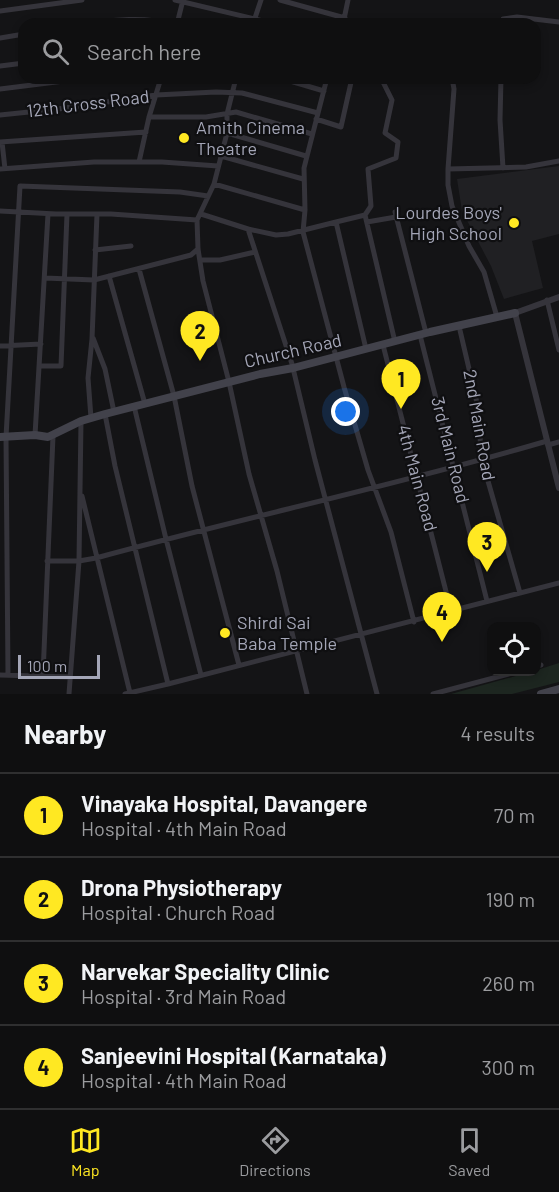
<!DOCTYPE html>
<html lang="en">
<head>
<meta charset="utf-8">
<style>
	:root { --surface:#0f0f10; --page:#1d1d1e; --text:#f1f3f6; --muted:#9b9c9f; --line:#2f2f30; --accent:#ffe822 }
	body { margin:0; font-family:Barlow,sans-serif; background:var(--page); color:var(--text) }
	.controls { position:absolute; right:18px; bottom:18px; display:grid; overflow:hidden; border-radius:12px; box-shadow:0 3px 9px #0003 }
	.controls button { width:54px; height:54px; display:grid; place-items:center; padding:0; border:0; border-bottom:2px solid var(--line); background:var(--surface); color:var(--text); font:30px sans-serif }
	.scale { position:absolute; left:18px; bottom:15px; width:82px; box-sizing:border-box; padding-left:6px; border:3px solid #a4a6b7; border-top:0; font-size:16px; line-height:21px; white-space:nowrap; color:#a4a6b7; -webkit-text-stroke:4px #0f0f11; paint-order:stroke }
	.you { position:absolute; left:346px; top:412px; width:21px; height:21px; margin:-15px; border:4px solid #fff; border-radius:50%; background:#1a73e8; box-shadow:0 0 0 9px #1a73e833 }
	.badge { display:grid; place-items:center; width:39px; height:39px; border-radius:50%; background:var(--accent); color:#111; font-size:20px; font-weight:700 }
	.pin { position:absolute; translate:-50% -50px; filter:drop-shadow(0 2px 3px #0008) }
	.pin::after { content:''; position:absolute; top:32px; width:21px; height:18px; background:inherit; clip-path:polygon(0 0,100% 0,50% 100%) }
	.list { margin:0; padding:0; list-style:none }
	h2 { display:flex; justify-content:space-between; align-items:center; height:78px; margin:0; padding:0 24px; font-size:26px }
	h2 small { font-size:20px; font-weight:400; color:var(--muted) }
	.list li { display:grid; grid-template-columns:39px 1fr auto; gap:18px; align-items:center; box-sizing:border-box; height:84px; padding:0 24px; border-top:2px solid var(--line) }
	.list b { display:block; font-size:22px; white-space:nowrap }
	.list p { margin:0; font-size:20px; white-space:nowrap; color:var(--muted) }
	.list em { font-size:20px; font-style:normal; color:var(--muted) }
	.icon { flex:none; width:33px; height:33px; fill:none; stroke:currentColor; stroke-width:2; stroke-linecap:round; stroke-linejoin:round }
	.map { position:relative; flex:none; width:559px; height:694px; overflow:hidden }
	.search { position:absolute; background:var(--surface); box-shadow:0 3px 9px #0003; left:18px; right:18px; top:18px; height:66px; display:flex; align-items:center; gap:15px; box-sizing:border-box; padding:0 21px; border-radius:18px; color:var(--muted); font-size:22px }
	.sheet { height:414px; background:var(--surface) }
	nav { display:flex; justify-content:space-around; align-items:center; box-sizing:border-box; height:84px; border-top:2px solid var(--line); background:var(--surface); font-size:16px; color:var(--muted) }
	nav a { display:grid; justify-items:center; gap:3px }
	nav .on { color:var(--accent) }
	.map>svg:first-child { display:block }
	.built { fill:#202023 }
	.green { fill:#1d2620 }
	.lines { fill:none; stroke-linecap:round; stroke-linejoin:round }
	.minor { stroke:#35343b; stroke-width:5 }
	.tertiary { stroke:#35343b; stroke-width:6 }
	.secondary { stroke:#42424b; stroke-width:8 }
	.poi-dot { fill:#ffe822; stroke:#0f0f11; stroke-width:2 }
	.labels { text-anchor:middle; stroke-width:4.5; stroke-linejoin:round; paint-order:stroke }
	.street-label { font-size:18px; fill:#a4a6b7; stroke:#0f0f11 }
	.poi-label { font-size:18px; fill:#a4a6b7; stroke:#0f0f11; text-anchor:start }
</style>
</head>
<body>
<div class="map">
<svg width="559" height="694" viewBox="0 0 559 694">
	<rect width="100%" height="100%" fill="#141416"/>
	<path class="built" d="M559,166V234L532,241L543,288L504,299L491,266L462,211L457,179Z"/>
	<path class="green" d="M559,663V682L512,694H451L530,672H536L537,670Z"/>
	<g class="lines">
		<path class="minor" d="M175,0L276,24
			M280,0L345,18
			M0,11L82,0
			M84,24C114,20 142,16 172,24
			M177,24L183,0
			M253,24L261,0
			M343,24L348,0
			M503,24V19L517,17L559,22
			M0,38L24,34
			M0,66L24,63
			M236,78L227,114V133L214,184L197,220L198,249L203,281L229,382L249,474L277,571L307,694
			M280,78L324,91
			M327,78L304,168L305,210L303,232L344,387L368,470L391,532L414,622
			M501,78L500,120L503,168
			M0,89L88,78
			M0,115L58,109L156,95L216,92L242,93L318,113
			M149,117H206L236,112L312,134
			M316,119L341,127L352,78
			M227,133L306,156
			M0,142L146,132
			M2,142L5,169
			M221,156L303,179
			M139,162L149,117L161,78
			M0,169L94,162H162L218,166
			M448,169L454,89L452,78
			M214,184L305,210
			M0,211L56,214H111L197,220
			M395,212L426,333
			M201,214L248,229
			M365,215L371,206L368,169L396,158L398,142L385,133L392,100L381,78
			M336,222L365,215L395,342
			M367,222L396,217
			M95,250L131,246
			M200,260H220L255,252
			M139,269L174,396L192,486L239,665
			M109,276L145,404
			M45,278L94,280L191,255L198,249
			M547,300L559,350
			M497,317L484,272L469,246L452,206L448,185V169L526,167L559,161
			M459,326L477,403L482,460L520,593
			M420,335L487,601
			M93,338L105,369L114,412
			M383,345L451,611
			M0,346L41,344
			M366,349L336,222L288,234L276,235L248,229L292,364L315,460L377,694
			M39,366H61L67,214
			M134,406L166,539L201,675
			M105,414L115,466L168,684L125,694
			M91,418L88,378L92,339L97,214
			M35,435L48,214
			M548,445L559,442
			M82,496L130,693
			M47,561H79L96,558C246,517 398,485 547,441
			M536,666L541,665
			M0,675L70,677
			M8,675L6,437L20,186L180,192L208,196
			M43,675L53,436
			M168,684L559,583
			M69,694L79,561L81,421
			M433,694L516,672"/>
		<path class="tertiary" d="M559,297L515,313L559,488"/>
		<path class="secondary" d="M0,437L35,435L48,437L81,421L105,414L260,374L293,368L430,332L515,313
			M541,694L559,689"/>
	</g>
	<g class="poi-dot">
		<circle cx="184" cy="138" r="6"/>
		<circle cx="514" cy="223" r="6"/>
		<circle cx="225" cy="633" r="6"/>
	</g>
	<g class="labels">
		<g class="street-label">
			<text transform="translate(88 104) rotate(-7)" y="6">12th Cross Road</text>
			<text transform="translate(293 351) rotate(-13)" y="6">Church Road</text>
			<text transform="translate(479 425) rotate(80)" y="6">2nd Main Road</text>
			<text transform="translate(450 450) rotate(76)" y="6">3rd Main Road</text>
			<text transform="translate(417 478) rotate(75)" y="6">4th Main Road</text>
		</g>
		<g class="poi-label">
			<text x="196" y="134">Amith Cinema<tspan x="196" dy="21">Theatre</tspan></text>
			<text x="502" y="219" text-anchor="end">Lourdes Boys'<tspan x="502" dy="21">High School</tspan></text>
			<text x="237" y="629">Shirdi Sai<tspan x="237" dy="21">Baba Temple</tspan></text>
		</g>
	</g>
</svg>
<div class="controls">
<button><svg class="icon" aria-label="locate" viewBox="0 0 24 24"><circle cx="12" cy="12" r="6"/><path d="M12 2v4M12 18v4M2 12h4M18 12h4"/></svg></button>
</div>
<div class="scale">100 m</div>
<div class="you"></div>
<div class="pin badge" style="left:401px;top:409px">1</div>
<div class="pin badge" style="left:200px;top:361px">2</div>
<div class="pin badge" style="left:487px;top:572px">3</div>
<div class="pin badge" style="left:442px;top:642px">4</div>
<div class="search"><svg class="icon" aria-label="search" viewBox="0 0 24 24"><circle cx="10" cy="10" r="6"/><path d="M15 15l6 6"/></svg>Search here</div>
</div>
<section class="sheet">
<h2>Nearby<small>4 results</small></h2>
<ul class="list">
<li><span class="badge">1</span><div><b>Vinayaka Hospital, Davangere</b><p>Hospital · 4th Main Road</p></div><em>70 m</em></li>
<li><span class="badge">2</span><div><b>Drona Physiotherapy</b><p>Hospital · Church Road</p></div><em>190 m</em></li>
<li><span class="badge">3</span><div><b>Narvekar Speciality Clinic</b><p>Hospital · 3rd Main Road</p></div><em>260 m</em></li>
<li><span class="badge">4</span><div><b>Sanjeevini Hospital (Karnataka)</b><p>Hospital · 4th Main Road</p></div><em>300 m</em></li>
</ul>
</section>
<nav>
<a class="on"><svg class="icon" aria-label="map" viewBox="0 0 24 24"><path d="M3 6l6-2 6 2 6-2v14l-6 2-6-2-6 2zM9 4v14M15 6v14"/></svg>Map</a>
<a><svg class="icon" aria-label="directions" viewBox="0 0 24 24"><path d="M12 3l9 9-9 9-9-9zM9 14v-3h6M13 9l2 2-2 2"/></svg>Directions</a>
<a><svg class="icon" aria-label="saved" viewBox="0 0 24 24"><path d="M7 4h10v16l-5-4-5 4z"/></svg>Saved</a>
</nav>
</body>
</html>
